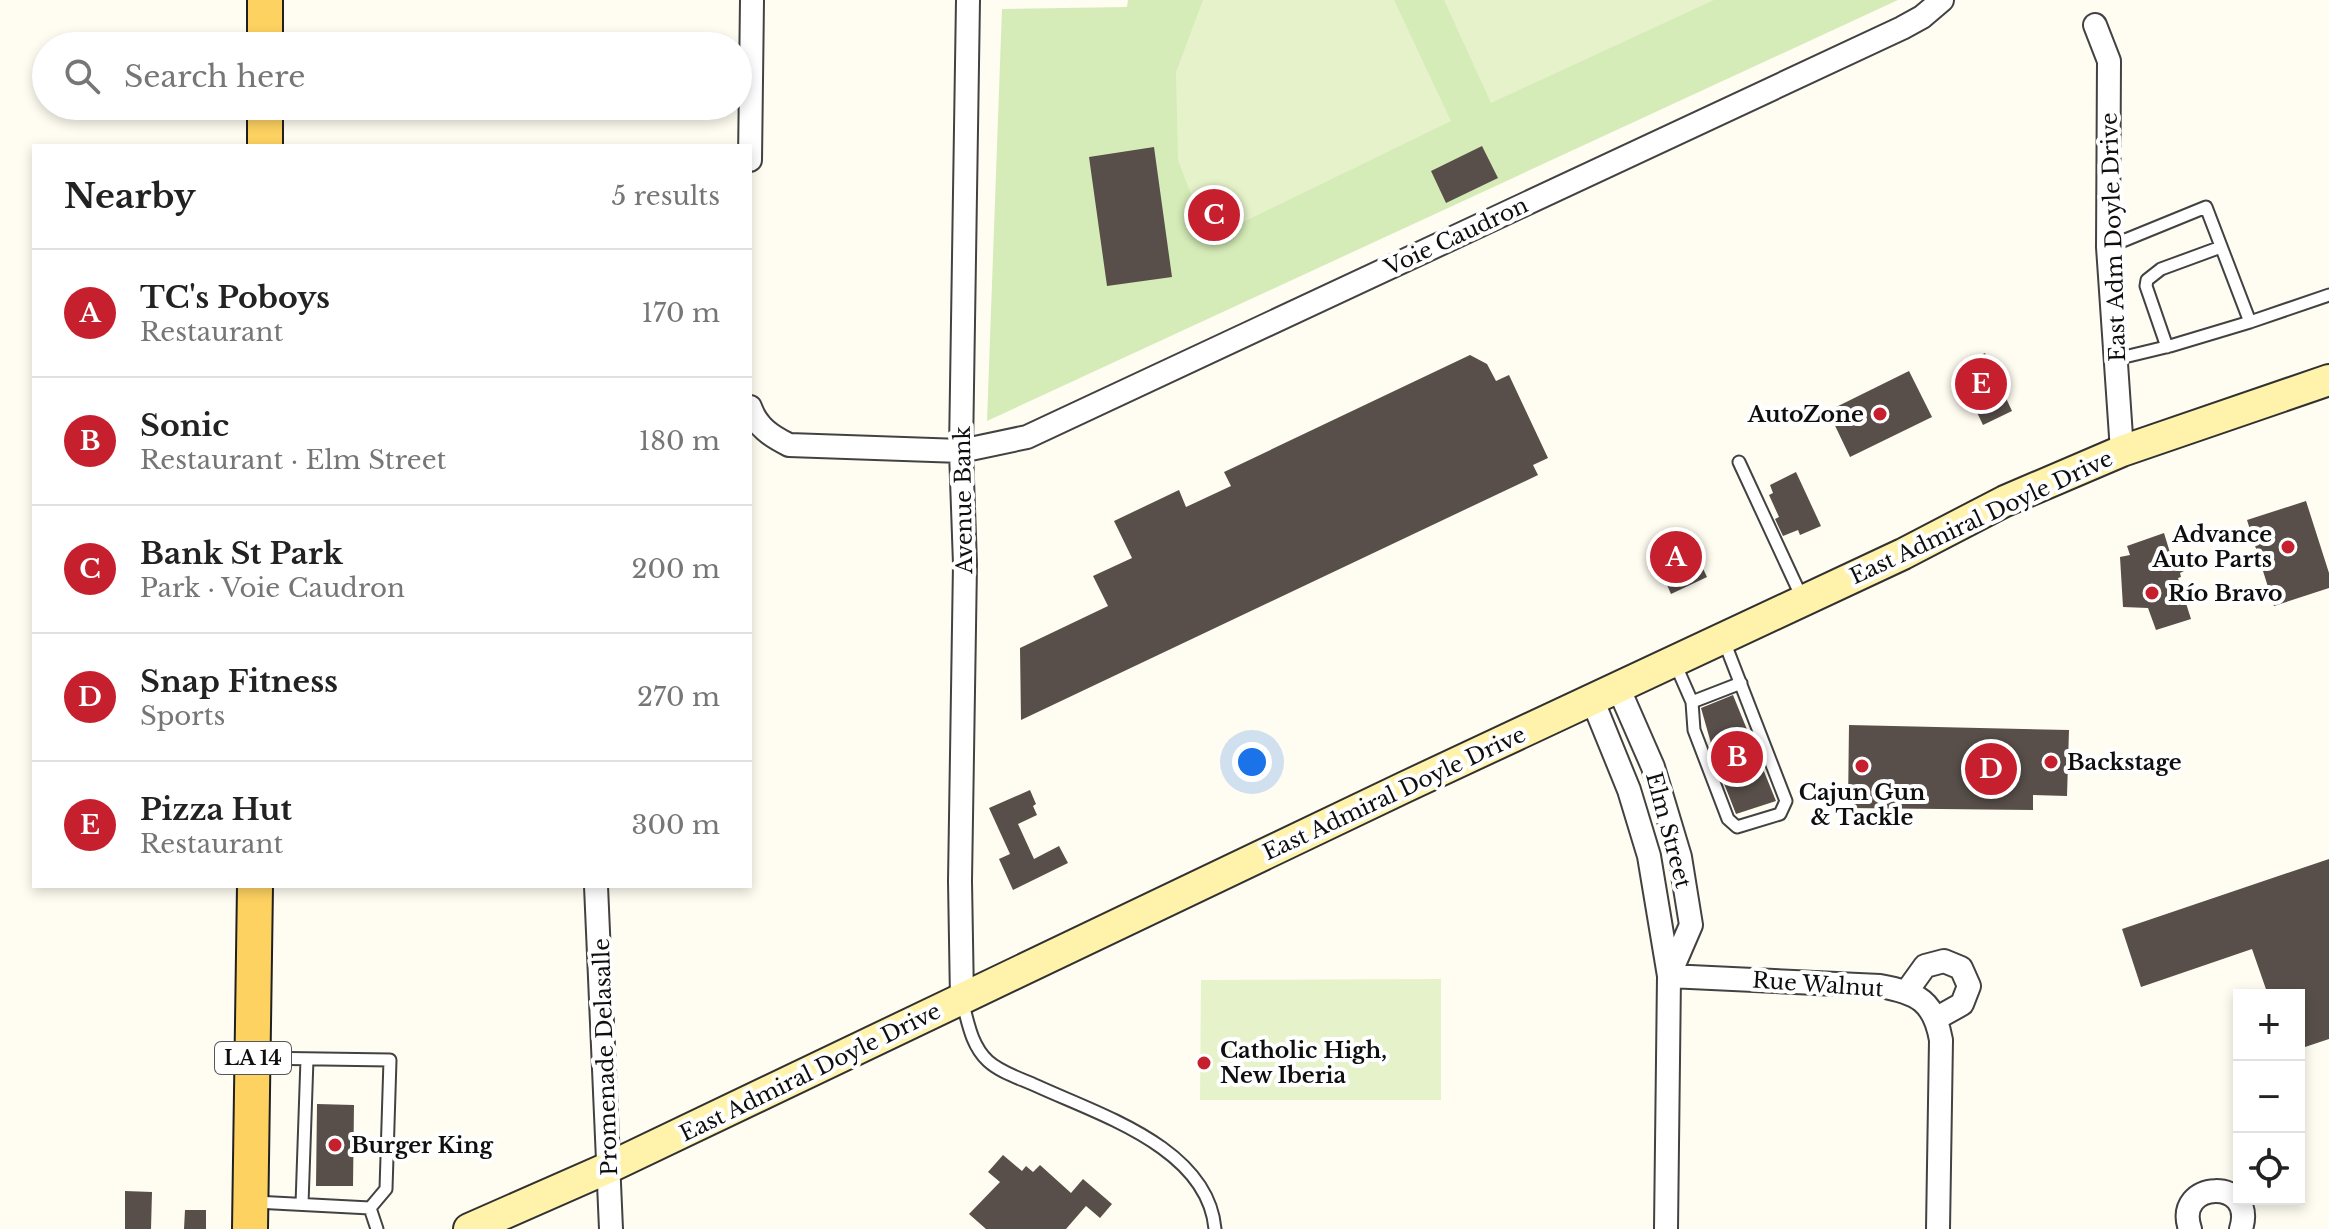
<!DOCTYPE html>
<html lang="en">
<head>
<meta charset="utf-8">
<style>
	:root { --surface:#fff; --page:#f2f2f2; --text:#222; --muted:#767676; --line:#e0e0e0; --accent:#c61f2e }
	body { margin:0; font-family:"Libre Baskerville",serif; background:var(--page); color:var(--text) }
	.controls { position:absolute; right:24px; bottom:24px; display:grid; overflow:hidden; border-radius:0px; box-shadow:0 4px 12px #0003 }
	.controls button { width:72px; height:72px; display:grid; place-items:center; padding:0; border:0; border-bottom:2px solid var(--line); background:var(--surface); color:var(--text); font:40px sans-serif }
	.you { position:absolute; left:1252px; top:762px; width:28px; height:28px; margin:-20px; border:6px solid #fff; border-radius:50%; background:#1a73e8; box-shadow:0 0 0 12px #1a73e833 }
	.badge { display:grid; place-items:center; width:52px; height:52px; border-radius:50%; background:var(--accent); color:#fff; font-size:26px; font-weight:700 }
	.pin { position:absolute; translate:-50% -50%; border:4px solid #fff; box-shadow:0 2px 8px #0006 }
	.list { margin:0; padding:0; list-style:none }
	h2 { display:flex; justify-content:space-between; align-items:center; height:104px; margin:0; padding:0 32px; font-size:34px }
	h2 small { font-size:26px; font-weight:400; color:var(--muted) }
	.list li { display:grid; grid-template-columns:52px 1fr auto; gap:24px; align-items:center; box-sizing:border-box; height:128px; padding:0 32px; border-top:2px solid var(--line) }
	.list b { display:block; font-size:30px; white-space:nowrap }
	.list p { margin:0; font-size:26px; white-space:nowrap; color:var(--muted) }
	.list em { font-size:26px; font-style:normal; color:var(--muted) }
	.icon { flex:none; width:44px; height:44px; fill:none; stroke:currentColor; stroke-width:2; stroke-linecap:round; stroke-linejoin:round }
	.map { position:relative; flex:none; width:2329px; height:1229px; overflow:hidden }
	.search { position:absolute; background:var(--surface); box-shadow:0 4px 12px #0003; left:32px; top:32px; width:720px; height:88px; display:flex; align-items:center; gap:20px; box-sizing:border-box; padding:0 28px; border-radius:44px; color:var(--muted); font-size:30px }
	.panel { position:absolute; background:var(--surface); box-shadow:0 4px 12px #0003; left:32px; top:144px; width:720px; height:744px; border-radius:0px }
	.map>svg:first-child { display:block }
	.green { fill:#d5ecb8 }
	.pitch { fill:#e6f3ca }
	.building { fill:#584f4a }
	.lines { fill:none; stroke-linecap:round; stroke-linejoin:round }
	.service-casing { stroke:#424242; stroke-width:15 }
	.minor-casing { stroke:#424242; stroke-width:26 }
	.secondary-casing { stroke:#313131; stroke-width:34 }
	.primary-casing { stroke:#202020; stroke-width:38 }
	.service { stroke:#fff; stroke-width:11 }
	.minor { stroke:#fff; stroke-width:22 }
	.secondary { stroke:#fff3ac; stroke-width:30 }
	.primary { stroke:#fed261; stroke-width:34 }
	.poi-dot { fill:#c61f2e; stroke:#fff; stroke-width:3 }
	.labels { text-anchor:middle; stroke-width:8; stroke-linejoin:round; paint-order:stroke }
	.shield { fill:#fff; stroke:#575757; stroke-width:2 }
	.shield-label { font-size:20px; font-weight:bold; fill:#0f0f0f }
	.street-label { font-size:22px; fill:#0f0f0f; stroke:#fff }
	.poi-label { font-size:22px; font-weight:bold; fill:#0f0f0f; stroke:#fff; text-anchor:start }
</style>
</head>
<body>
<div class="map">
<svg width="2329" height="1229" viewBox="0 0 2329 1229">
	<rect width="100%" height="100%" fill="#fffcf1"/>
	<path class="green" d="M1128,0H1898L987,421L1002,9L1127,7Z"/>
	<path class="pitch" d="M1203,0H1394L1451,121L1208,239L1178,160L1176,72Z
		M1444,0H1714L1491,103Z
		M1441,979V1100H1200L1201,980Z"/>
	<path class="building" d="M1482,146L1498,178L1446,203L1431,171Z
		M1154,147L1172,277L1107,286L1089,157Z
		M1985,353L2012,411L1983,425L1973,404L1969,406L1963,393L1967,391L1960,376L1964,374L1960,366Z
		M1470,355L1487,364L1496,381L1509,375L1548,458L1533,465L1538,475L1021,720L1020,648L1108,606L1093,576L1132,558L1114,521L1179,490L1186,507L1231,486L1224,472Z
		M1909,371L1932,417L1850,457L1828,411Z
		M1796,472L1821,526L1800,535L1798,530L1783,536L1775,519L1779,517L1769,495L1773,493L1770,485Z
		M2306,501L2329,573V588L2274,606L2247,520Z
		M1684,528L1707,577L1671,594L1649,544Z
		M2164,533L2171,556L2182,557L2186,570L2180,573L2181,577L2178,578L2191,619L2156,630L2148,608L2123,607L2120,557L2130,555L2127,546Z
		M1733,695L1776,801L1736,814L1718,768L1701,708Z
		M1849,725L2069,730L2067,796L2033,795V810L1848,808Z
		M1030,790L1036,804L1033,806L1037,815L1018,824L1034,859L1059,846L1068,863L1013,890L999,859L1010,854L989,808Z
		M2329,859V1039L2299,1049V995H2268L2252,949L2141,987L2122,929Z
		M317,1104L354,1105L353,1186H316Z
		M1003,1155L1022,1171L1026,1166L1033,1172L1040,1165L1071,1193L1083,1179L1112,1204L1100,1218L1086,1206L1066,1229H986L969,1214L1000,1182L988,1172Z
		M125,1191L152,1192L151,1229H125Z
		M185,1210H206V1229H184Z"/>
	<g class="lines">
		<defs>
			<path id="service" d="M2108,247L2206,207L2250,322L2329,295
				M2167,347L2146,286L2147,280L2161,269L2221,247
				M2116,359L2170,346L2250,322
				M1739,462L1803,600
				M1674,661L1692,702L1694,730L1728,819L1737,827L1780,814L1786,801L1724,641
				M1692,702L1741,683
				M962,1000C968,1022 971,1045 988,1061C1001,1073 1022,1079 1037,1086C1100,1115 1208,1148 1215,1229
				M255,1058L390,1060L386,1189L370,1208L255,1202
				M302,1204L307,1059
				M370,1208L377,1229"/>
			<path id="minor" d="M2095,25L2109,61L2108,247L2122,451
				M750,160L752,0
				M750,407C757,427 771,436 789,445L961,451L1027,437L1902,28L1922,17L1942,0
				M1618,687L1653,767L1680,857L1691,925L1669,976
				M1592,699L1629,790L1649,856L1669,976L1666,1229
				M596,886L611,1229
				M1669,976L1880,986C1918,993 1934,1001 1941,1040L1938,1229
				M1907,991L1925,966L1944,961L1961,968L1969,986L1962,1004L1937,1018
				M962,999L960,881L965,564L961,451L968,0
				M2190,1229C2173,1180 2257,1177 2241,1229"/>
			<path id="secondary" d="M469,1229L610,1167L1405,787L1903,554L2005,501L2122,451L2329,380"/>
			<path id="primary" d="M265,46V0
				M265,146V106
				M250,1229L255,886"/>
		</defs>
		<use href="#service" class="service-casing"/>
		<use href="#minor" class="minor-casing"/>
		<use href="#secondary" class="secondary-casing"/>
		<use href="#primary" class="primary-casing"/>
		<use href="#service" class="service"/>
		<use href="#minor" class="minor"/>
		<use href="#secondary" class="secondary"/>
		<use href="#primary" class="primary"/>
	</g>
	<g class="poi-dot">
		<circle cx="1880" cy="414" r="8"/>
		<circle cx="2288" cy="547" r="8"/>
		<circle cx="2152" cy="593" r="8"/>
		<circle cx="2051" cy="762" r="8"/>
		<circle cx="1862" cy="766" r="8"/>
		<circle cx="1204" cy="1063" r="8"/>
		<circle cx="335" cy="1145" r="8"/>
	</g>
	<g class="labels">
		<rect class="shield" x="215" y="1042" width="76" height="32" rx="6"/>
		<g class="shield-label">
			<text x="253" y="1065">LA 14</text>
		</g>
		<g class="street-label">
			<text transform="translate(1456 236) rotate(-25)" y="8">Voie Caudron</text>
			<text transform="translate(2113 237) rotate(-92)" y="8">East Adm Doyle Drive</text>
			<text transform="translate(963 500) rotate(-91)" y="8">Avenue Bank</text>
			<text transform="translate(1981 517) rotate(-25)" y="8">East Admiral Doyle Drive</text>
			<text transform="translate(1394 793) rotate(-25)" y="8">East Admiral Doyle Drive</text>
			<text transform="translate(1669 830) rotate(75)" y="8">Elm Street</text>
			<text transform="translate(1818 984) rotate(4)" y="8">Rue Walnut</text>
			<text transform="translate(605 1057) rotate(-92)" y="8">Promenade Delasalle</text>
			<text transform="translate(810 1072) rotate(-26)" y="8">East Admiral Doyle Drive</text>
		</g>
		<g class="poi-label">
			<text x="1864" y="422" text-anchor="end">AutoZone</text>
			<text x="2272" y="542" text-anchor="end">Advance<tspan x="2272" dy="25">Auto Parts</tspan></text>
			<text x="2168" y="601">Río Bravo</text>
			<text x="2067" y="770">Backstage</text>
			<text x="1862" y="800" text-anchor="middle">Cajun Gun<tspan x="1862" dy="25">&amp; Tackle</tspan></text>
			<text x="1220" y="1058">Catholic High,<tspan x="1220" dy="25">New Iberia</tspan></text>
			<text x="351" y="1153">Burger King</text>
		</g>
	</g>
</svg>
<div class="controls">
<button>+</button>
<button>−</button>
<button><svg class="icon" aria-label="locate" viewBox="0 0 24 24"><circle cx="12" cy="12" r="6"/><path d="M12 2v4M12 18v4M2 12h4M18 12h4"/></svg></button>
</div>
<div class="you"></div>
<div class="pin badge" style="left:1676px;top:557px">A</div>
<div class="pin badge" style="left:1737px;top:757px">B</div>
<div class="pin badge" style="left:1214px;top:215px">C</div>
<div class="pin badge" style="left:1991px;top:769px">D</div>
<div class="pin badge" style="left:1981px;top:384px">E</div>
<div class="search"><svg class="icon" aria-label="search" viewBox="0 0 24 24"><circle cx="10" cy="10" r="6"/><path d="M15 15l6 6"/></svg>Search here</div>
<section class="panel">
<h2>Nearby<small>5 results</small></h2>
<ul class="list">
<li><span class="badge">A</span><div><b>TC's Poboys</b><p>Restaurant</p></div><em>170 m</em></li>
<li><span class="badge">B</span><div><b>Sonic</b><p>Restaurant · Elm Street</p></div><em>180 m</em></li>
<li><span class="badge">C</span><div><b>Bank St Park</b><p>Park · Voie Caudron</p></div><em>200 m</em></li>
<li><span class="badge">D</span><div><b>Snap Fitness</b><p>Sports</p></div><em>270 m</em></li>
<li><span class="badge">E</span><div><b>Pizza Hut</b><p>Restaurant</p></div><em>300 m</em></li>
</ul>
</section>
</div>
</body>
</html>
